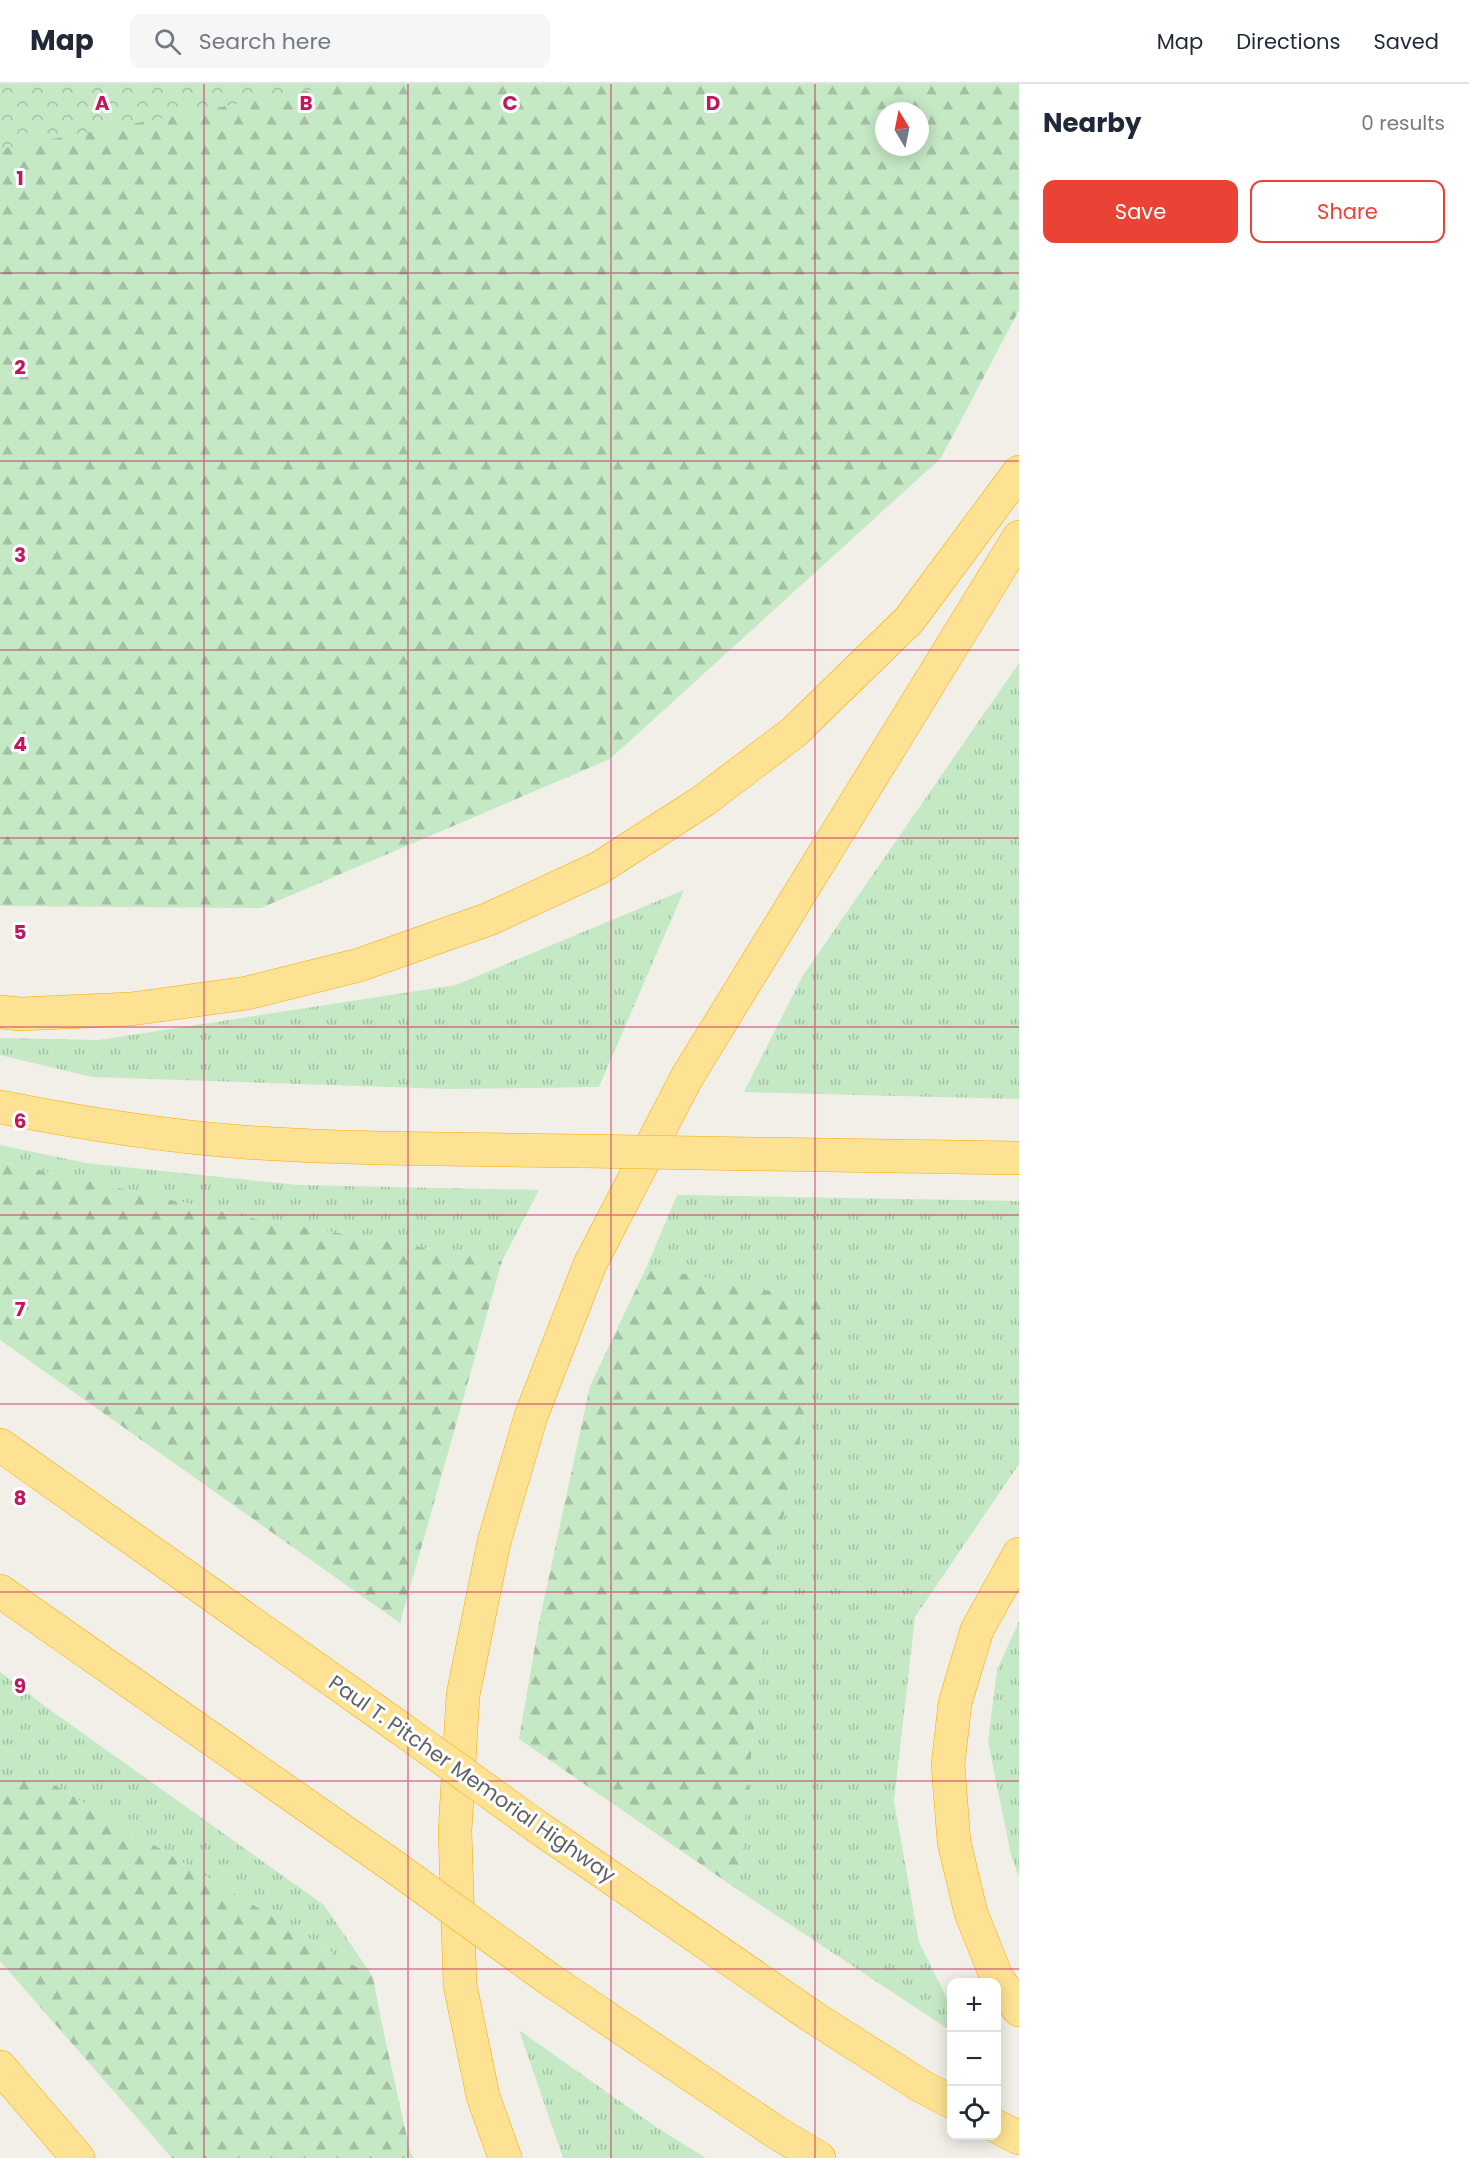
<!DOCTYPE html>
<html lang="en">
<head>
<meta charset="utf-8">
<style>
	:root { --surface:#fff; --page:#f6f6f7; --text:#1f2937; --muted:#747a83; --line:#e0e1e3; --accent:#ea4335 }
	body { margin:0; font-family:Poppins,sans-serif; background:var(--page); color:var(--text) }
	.controls { position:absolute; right:18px; bottom:18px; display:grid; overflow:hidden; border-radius:12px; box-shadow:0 3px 15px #0003 }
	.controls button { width:54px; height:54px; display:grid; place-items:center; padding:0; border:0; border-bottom:2px solid var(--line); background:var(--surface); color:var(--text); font:30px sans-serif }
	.compass { position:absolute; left:875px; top:18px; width:54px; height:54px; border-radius:50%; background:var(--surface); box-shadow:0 3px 15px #0003; rotate:350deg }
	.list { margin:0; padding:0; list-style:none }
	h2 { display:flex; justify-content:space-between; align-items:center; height:78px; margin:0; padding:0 24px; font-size:26px }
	h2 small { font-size:20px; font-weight:400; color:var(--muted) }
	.actions { display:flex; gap:12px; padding:18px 24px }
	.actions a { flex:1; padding:14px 0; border:2px solid var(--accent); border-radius:12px; text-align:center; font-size:21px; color:var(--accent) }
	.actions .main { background:var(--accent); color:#fff }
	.icon { flex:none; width:33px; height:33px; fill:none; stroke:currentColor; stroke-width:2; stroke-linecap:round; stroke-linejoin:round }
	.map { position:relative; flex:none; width:1019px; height:2074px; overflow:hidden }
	header { display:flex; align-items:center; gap:36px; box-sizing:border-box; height:84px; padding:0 30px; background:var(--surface); border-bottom:2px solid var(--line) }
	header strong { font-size:28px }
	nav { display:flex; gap:33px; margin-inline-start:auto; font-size:21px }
	.search { width:420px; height:54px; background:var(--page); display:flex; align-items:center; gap:15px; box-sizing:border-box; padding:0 21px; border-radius:12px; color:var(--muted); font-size:22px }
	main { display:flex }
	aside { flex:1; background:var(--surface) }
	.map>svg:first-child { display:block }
	.grass { fill:url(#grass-tufts) }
	.forest { fill:url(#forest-firs); fill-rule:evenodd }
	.park { fill:url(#park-crowns) }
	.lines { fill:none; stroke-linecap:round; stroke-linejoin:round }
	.highway-casing { stroke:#f9ab00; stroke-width:34 }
	.highway { stroke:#fde293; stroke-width:33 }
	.highway-bridge-casing { stroke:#f9ab00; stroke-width:34; stroke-linecap:butt }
	.highway-bridge { stroke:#fde293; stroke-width:33 }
	.grid { fill:none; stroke:#c2185b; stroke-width:1.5; stroke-opacity:0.55 }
	.labels { text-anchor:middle; stroke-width:6; stroke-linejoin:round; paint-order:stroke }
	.street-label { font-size:21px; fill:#5f6368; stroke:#fff }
	.grid-label { font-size:20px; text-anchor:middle; font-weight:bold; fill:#c2185b; stroke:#fff; stroke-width:6; stroke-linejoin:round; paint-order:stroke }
</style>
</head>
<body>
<header>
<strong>Map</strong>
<div class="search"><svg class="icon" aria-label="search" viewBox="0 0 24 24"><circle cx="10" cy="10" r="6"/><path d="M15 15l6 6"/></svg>Search here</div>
<nav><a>Map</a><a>Directions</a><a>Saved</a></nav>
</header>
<main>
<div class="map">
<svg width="1019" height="2074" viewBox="0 0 1019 2074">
	<defs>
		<pattern id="grass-tufts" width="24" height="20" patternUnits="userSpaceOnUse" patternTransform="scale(1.5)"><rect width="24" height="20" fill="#c5e8c5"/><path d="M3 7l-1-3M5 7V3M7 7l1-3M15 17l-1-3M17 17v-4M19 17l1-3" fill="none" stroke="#a3c0a4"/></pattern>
		<pattern id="forest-firs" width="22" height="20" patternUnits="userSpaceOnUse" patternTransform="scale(1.5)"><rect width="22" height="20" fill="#c5e8c5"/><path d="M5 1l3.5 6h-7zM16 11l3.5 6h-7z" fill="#a3c0a4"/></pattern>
		<pattern id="park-crowns" width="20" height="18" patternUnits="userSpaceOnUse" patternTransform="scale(1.5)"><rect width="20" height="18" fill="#c5e8c5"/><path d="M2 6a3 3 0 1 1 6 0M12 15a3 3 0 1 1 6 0" fill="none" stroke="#a3c0a4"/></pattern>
	</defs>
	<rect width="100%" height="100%" fill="#f1efe8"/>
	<path class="grass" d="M1019,579V1015L744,1008L802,893Z
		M684,806L599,1003L449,1005L92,993L0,971V954L99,956L456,901Z
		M0,1061L86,1079L298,1101L539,1106L502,1177L251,1134L0,1077Z
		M677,1111L1019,1117V1380L915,1533L894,1717L919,1858L951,1923V1947L738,1806L767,1510L829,1219L647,1182Z
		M1019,1537V1793L1011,1771L988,1657L997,1586Z
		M0,1588L46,1623L324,1821L373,1893L38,1691L0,1690Z
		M519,1946L656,2043L706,2074H563Z"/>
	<path class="forest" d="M0,0H1019V226L941,374L610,675L261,824L0,822ZM884,27H920V63H884Z
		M0,1077L251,1134L502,1177L400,1539L0,1256Z
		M647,1182L829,1219L767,1510L738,1806L519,1655L539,1539L590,1302Z
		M0,1690L38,1691L373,1893L381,1936L410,2067L414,2074H172L0,1877Z"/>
	<path class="park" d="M0,0H342L0,65Z"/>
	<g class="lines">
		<defs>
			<path id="highway" d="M0,928L20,930L131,925L247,909L359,881L489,835L599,784L703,717L794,648L909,536L1019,388
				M0,1023C80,1039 162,1052 243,1058C356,1066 471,1065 584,1067
				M754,1070L1019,1074
				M0,1361L400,1644
				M1019,1470L977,1546L955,1619L948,1681L954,1758L971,1829L997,1894L1019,1926
				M0,1507L396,1784
				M539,1744L813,1933L921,2002L952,2018
				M549,1895L777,2049L819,2074
				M0,1983L78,2074
				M996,2042L1019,2054
				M505,2074L483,2012L460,1901L455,1747L463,1611L494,1458L531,1332L590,1180L687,993L1019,453"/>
		</defs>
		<use href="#highway" class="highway-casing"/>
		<use href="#highway" class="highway"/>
		<defs>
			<path id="highway-bridge" d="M584,1067L754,1070
				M400,1644L539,1744
				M396,1784L549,1895"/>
		</defs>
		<use href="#highway-bridge" class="highway-bridge-casing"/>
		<use href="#highway-bridge" class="highway-bridge"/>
	</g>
	<path class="grid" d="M204,0V2074M408,0V2074M611,0V2074M815,0V2074M0,189H1019M0,377H1019M0,566H1019M0,754H1019M0,943H1019M0,1131H1019M0,1320H1019M0,1508H1019M0,1697H1019M0,1885H1019"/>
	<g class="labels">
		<g class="street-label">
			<text transform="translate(472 1695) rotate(35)" y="7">Paul T. Pitcher Memorial Highway</text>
		</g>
	</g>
	<g class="grid-label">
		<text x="102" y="26">A</text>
		<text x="306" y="26">B</text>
		<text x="510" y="26">C</text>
		<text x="713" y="26">D</text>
		<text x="20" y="101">1</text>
		<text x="20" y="290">2</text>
		<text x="20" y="478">3</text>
		<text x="20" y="667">4</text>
		<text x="20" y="855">5</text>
		<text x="20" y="1044">6</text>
		<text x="20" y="1232">7</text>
		<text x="20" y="1421">8</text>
		<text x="20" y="1609">9</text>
	</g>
</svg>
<div class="controls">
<button>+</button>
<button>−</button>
<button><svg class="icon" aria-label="locate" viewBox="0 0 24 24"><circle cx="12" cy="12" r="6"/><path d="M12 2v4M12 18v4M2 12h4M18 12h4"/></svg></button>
</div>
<svg class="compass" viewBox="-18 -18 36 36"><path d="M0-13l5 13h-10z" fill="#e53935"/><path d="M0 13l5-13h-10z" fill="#747a83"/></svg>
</div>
<aside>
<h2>Nearby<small>0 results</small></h2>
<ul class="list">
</ul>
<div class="actions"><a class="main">Save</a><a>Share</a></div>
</aside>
</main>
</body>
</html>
